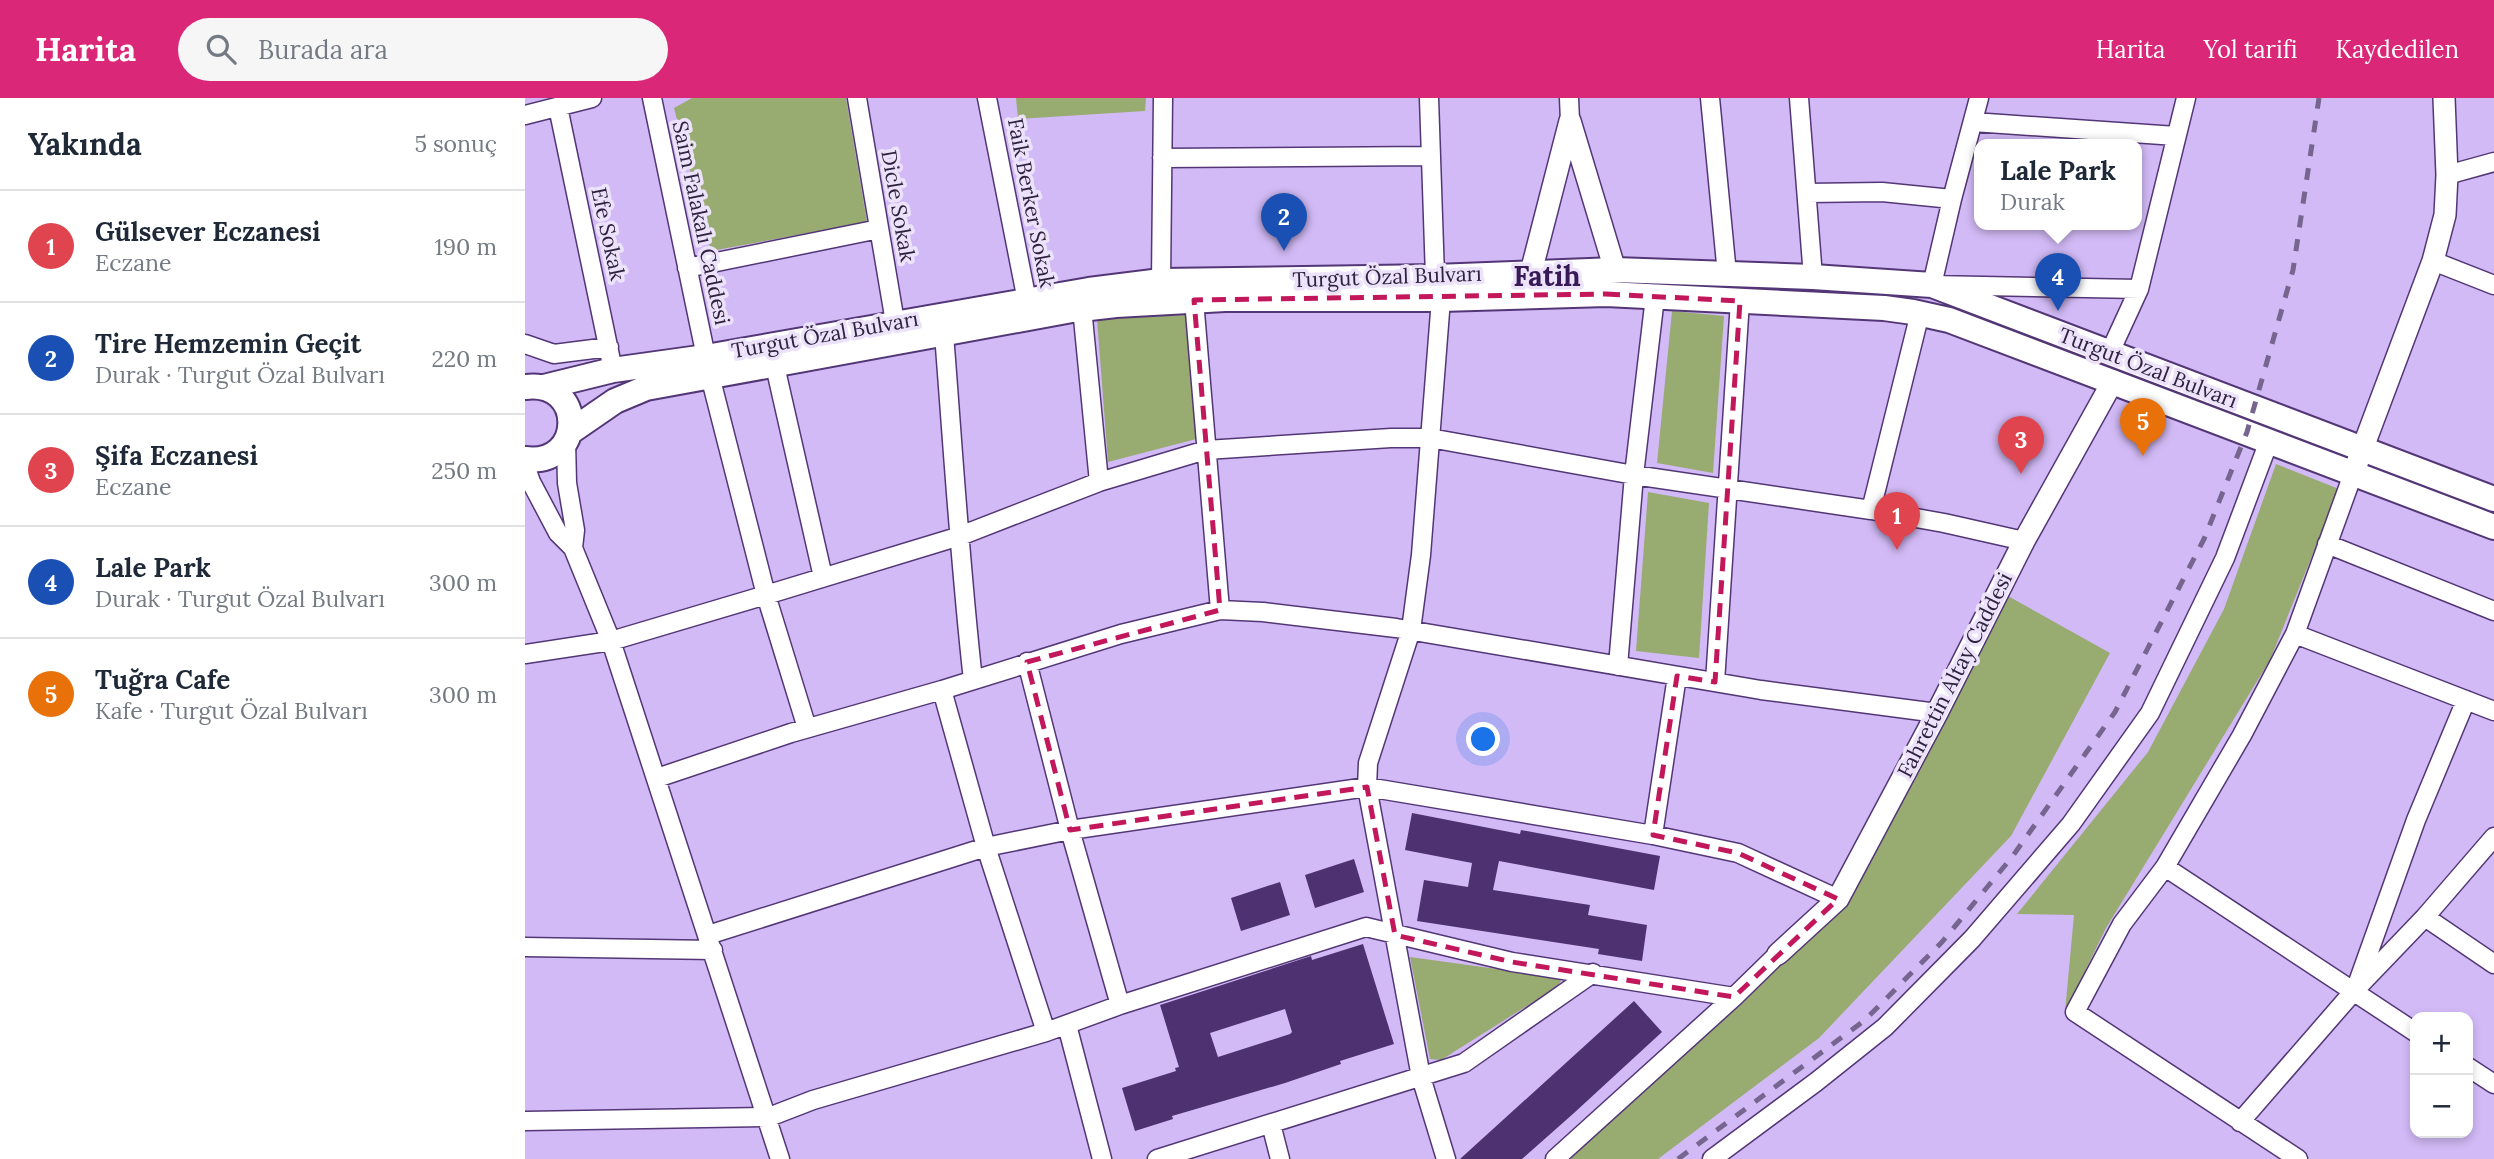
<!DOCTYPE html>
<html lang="tr">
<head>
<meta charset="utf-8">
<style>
	:root { --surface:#fff; --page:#f6f6f7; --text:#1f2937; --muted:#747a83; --line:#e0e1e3; --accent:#db2777 }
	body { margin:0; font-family:Lora,serif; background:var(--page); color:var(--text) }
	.controls { position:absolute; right:21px; bottom:21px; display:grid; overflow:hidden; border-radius:14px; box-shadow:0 4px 10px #0003 }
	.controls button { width:63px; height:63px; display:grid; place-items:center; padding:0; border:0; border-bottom:2px solid var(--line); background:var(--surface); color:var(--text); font:35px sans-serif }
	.you { position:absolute; left:959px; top:642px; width:24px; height:24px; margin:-18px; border:5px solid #fff; border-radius:50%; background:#1a73e8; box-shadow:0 0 0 10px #1a73e833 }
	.badge { display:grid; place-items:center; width:46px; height:46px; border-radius:50%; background:var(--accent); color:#fff; font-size:23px; font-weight:700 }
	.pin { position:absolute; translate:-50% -58px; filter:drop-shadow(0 2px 4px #0008) }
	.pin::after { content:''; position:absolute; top:37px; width:24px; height:21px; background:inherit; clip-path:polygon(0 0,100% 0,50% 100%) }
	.popup { position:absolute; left:1449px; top:41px; width:168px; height:91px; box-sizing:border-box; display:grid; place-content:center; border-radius:14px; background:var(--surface); filter:drop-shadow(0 2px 5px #0005); font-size:23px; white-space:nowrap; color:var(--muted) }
	.popup b { font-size:26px; color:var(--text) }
	.popup::after { content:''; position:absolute; left:50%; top:100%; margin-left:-14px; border:14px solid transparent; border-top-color:var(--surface) }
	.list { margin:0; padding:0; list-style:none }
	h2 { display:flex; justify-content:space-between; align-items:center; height:91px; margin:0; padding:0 28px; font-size:30px }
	h2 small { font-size:23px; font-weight:400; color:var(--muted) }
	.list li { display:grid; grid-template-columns:46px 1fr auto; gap:21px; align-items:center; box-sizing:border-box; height:112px; padding:0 28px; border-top:2px solid var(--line) }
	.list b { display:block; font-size:26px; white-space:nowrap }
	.list p { margin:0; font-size:23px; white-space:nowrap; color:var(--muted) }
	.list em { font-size:23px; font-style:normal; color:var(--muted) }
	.icon { flex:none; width:38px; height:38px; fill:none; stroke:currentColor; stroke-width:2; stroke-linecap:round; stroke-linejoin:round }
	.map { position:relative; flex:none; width:1969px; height:1061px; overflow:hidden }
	header { display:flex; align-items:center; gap:42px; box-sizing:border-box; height:98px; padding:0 35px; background:var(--accent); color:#fff }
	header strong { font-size:33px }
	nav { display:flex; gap:38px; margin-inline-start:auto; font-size:24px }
	.search { width:490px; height:63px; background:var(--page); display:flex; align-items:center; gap:18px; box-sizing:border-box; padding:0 24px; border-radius:38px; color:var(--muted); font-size:26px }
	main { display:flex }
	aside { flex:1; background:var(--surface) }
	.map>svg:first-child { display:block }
	.green { fill:#98ab71 }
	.building { fill:#4e3170; fill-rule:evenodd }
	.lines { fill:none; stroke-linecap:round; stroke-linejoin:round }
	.minor-casing { stroke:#533676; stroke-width:21 }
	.tertiary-casing { stroke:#533676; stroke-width:24 }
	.secondary-casing { stroke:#533676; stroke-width:28 }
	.minor { stroke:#fff; stroke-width:18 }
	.tertiary { stroke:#fff; stroke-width:21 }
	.secondary { stroke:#fff; stroke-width:24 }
	.rail { stroke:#76658f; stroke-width:5; stroke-dasharray:12 12; stroke-linecap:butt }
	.marked { fill:none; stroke:#c2185b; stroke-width:5; stroke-dasharray:14 9; stroke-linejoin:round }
	.labels { text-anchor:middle; stroke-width:7; stroke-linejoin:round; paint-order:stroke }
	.street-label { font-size:21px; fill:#2e223f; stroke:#ece3fa }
	.district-label { font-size:28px; font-weight:bold; fill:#381a57; stroke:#ece3fa }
</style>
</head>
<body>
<header>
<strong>Harita</strong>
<div class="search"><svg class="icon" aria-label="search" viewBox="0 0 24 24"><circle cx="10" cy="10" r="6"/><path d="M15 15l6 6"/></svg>Burada ara</div>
<nav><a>Harita</a><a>Yol tarifi</a><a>Kaydedilen</a></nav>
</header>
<main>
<aside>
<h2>Yakında<small>5 sonuç</small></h2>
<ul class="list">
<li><span class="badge" style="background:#e0444e">1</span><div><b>Gülsever Eczanesi</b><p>Eczane</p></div><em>190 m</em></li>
<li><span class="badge" style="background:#1a4fb4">2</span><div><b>Tire Hemzemin Geçit</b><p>Durak · Turgut Özal Bulvarı</p></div><em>220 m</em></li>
<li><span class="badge" style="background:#e0444e">3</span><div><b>Şifa Eczanesi</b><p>Eczane</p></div><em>250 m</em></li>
<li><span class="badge" style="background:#1a4fb4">4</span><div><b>Lale Park</b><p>Durak · Turgut Özal Bulvarı</p></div><em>300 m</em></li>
<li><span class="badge" style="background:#e8710a">5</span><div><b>Tuğra Cafe</b><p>Kafe · Turgut Özal Bulvarı</p></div><em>300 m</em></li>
</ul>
</aside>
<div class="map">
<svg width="1969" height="1061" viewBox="0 0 1969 1061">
	<rect width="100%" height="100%" fill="#d2baf6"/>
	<path class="green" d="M167,0H321L342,124L186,153L149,10Z
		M491,0H621L620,13L493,21Z
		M1147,213L1199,218L1188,375L1132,365Z
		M661,217L675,340L583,364L572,221Z
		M1751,366L1814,391L1745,562L1581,830L1540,914L1549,817L1492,816L1623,654L1699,511Z
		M1123,394L1184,405L1174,560L1111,553Z
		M1474,493L1585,555L1486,738L1294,940L1133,1061H1029L1313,801Z
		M885,859L1031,879L1036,883L1032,889L916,962L905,961Z"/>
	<path class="building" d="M887,715L995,736L996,732L1135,758L1129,792L974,763L968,792L1065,807L1063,817L1122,827L1117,863L1073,856L1074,851L892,823L899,782L943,789L947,765L880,752Z
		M829,761L839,794L790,810L780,777Z
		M755,784L765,817L716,833L706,800Z
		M838,846L869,946L815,963L816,966L760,985L647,1018L648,1021L610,1033L597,990L651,973L650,970L654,969L635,907L786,858L787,862ZM760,911L767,934L765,936L693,959L685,935Z
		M1109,903L1137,934L1049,1015L997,1061H935Z"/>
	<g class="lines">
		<defs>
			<path id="minor" d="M127,0L185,278L241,497L282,630
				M332,0L370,224
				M462,0L504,213
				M904,0L910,179
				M1044,0L1045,23
				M1185,0L1202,176
				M1274,0L1288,179
				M1454,0L1427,101L1407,187L1614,191
				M33,9L88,272
				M0,17L67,0
				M1448,24L1651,38
				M637,60L904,58
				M1922,77L1969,64
				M1282,95L1357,94L1427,101
				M1908,163L1969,187
				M162,170L354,131
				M636,183L638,0
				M916,201L896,457L886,532L843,665L842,689L896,979L921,1061
				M669,202L695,512
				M557,210L574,384
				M419,236C428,351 435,467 448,582
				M0,246L29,256L84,249
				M1585,254L1614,191L1661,0
				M250,268L298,479
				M41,343L42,385L50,432L48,450
				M0,367L6,384L33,435L48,450L86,543L255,1061
				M1346,412L1395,215
				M1802,446L1969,513
				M1770,536L1969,613
				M0,556L86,543L241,497L435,438L574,384L681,352L866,340H905L1109,377L1346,412L1419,425L1499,443
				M502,564L545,732L595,907
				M1093,568L1109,377L1130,199
				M1190,584L1215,203
				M417,592L461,749L521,934
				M132,680L266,635L417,592L596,536L695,512L738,514L871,530L1236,592L1412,615
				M1128,737L1152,578
				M1640,769L1890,934
				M1900,819L1969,866
				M183,837L461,749L545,732L842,689L1128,737L1213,755L1313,801
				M0,849L188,852
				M1832,887L1891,722L1941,602
				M542,927L577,1061
				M1943,969L1969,986
				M0,1023L244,1019L288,1002L521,934L595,907L841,829L987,864L1209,899L1253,856
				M1715,1024L1829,893L1900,819L1969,739
				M746,1026L755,1061
				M632,1061L939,965L1068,875
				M1030,1061L1209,899
				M1187,1061L1291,984L1360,929L1447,841L1546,726L1625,615L1700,460L1744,343
				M1773,1061L1550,914L1597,826L1640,769L1717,637L1770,536L1828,376"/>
			<path id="tertiary" d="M1045,23L1090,172
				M1006,174L1045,23
				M1828,376L1908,163L1920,117L1922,77L1919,0
				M1253,856L1313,801L1412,615L1499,443L1588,283"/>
			<path id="secondary" d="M0,289C61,281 60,369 0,361
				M19,289L88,272L181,259L564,192L636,183L910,179L1090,172L1288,179L1407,187L1969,401
				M45,334L90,303L121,290L547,212L591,207L700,201H916L1081,196L1359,210L1388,214L1424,222L1969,429"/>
		</defs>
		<use href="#minor" class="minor-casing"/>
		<use href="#tertiary" class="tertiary-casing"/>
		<use href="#secondary" class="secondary-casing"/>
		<use href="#minor" class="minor"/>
		<use href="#tertiary" class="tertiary"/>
		<use href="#secondary" class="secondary"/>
		<path class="rail" d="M1153,1061L1340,922L1417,844L1487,759L1590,614L1679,441L1722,334L1768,172L1794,0"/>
	</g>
	<path class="marked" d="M1081,196L1215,203L1190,584L1152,578L1128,737L1213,755L1313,801L1209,899L987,864L870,837L842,689L545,732L502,564L695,512L669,202Z"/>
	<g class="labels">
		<g class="street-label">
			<text transform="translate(506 105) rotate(79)" y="7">Faik Berker Sokak</text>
			<text transform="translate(373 108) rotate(80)" y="7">Dicle Sokak</text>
			<text transform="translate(176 125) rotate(78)" y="7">Saim Falakalı Caddesi</text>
			<text transform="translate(83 136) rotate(78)" y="7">Efe Sokak</text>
			<text transform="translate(862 179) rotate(-2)" y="7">Turgut Özal Bulvarı</text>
			<text transform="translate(300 237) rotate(-10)" y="7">Turgut Özal Bulvarı</text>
			<text transform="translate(1623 270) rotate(21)" y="7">Turgut Özal Bulvarı</text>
			<text transform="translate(1430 577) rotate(-63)" y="7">Fahrettin Altay Caddesi</text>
		</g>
		<g class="district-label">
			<text x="1022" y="188">Fatih</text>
		</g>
	</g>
</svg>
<div class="controls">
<button>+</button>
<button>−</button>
</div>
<div class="you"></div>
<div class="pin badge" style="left:1372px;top:452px;background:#e0444e">1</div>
<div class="pin badge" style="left:759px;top:153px;background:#1a4fb4">2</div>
<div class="pin badge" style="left:1496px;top:376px;background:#e0444e">3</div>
<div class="pin badge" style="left:1533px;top:213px;background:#1a4fb4">4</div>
<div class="popup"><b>Lale Park</b>Durak</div>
<div class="pin badge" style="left:1618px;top:358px;background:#e8710a">5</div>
</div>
</main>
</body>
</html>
